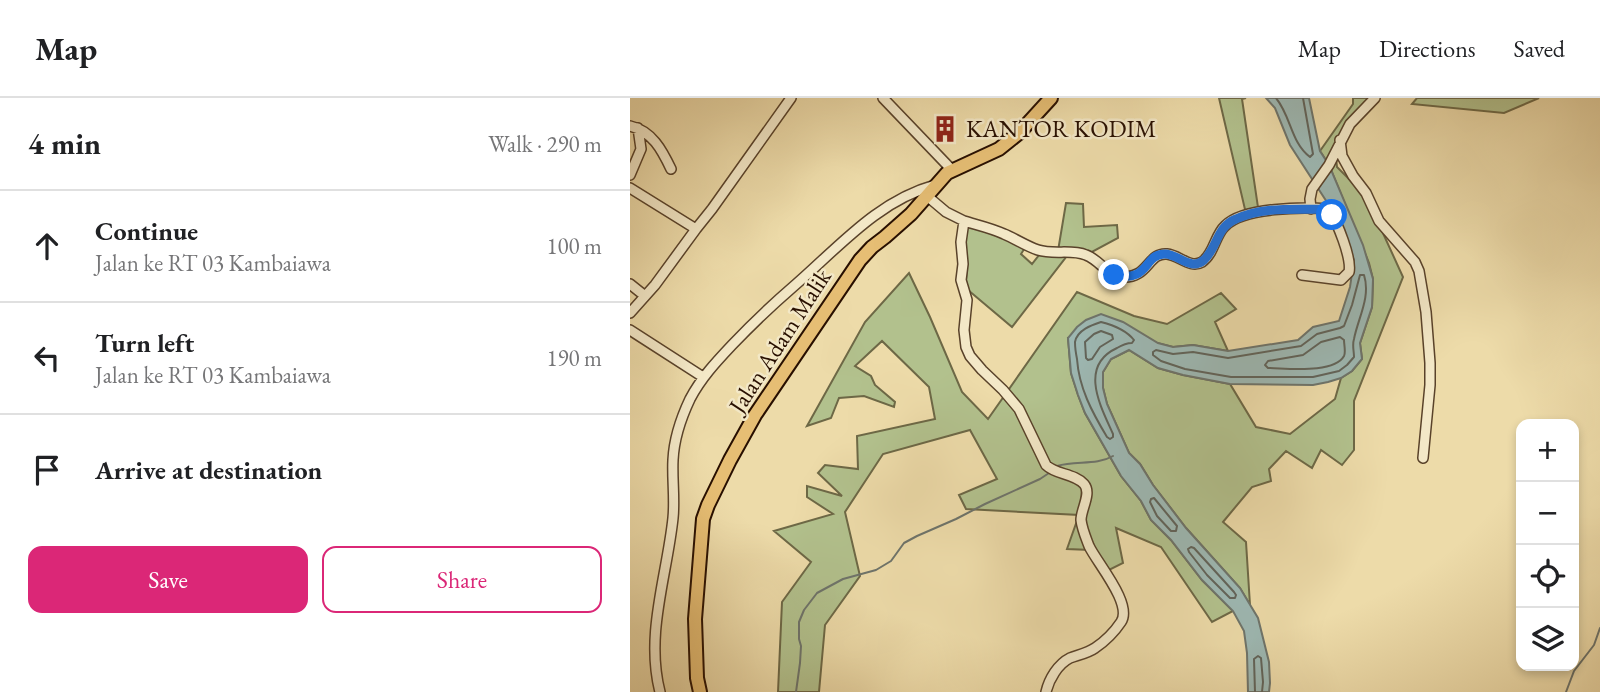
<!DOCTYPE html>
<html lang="en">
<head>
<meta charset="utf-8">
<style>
	:root { --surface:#fff; --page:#f6f6f6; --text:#202124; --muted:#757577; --line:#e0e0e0; --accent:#db2777 }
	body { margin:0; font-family:"EB Garamond",serif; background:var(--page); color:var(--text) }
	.controls { position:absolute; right:21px; bottom:21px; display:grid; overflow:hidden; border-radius:14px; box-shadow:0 4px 10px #0003 }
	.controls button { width:63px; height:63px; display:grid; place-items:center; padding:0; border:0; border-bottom:2px solid var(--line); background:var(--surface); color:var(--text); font:35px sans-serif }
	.stop { position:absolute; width:21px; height:21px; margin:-16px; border:5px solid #1a73e8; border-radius:50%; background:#fff }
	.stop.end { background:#1a73e8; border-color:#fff; box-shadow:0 2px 7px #0008 }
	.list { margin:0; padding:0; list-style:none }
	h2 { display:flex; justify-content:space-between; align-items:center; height:91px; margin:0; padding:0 28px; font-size:30px }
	h2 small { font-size:23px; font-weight:400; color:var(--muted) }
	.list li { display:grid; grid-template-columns:46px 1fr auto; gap:21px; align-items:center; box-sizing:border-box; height:112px; padding:0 28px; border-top:2px solid var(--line) }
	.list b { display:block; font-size:26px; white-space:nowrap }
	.list p { margin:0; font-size:23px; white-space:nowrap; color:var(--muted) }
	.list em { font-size:23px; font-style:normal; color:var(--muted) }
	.actions { display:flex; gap:14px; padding:21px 28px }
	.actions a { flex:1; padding:16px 0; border:2px solid var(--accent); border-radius:14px; text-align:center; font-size:24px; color:var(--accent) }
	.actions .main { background:var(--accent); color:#fff }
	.icon { flex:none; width:38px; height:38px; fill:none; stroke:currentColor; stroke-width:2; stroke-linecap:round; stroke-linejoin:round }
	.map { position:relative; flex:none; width:970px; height:594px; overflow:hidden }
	header { display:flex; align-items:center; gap:42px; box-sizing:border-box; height:98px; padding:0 35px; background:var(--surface); border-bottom:2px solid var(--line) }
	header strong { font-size:33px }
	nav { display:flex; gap:38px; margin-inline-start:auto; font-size:24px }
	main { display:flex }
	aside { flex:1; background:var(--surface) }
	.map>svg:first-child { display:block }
	.green { fill:#b2c18d; stroke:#6d6846; stroke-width:2 }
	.water { fill:#9db8b3; stroke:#6e746b; stroke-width:2 }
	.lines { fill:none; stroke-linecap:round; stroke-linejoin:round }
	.shore { stroke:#62645a; stroke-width:2 }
	.stream { stroke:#6e746b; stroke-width:2 }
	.minor-casing { stroke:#59422a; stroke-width:12 }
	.highway-casing { stroke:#280f00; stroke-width:16 }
	.minor { stroke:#f3e8c7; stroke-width:9 }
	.highway { stroke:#e6be74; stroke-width:12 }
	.route { stroke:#1a73e8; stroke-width:9 }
	.labels { text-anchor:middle; stroke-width:5; stroke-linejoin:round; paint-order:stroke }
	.poi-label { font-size:24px; fill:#280f00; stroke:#f3e8c7; text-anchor:start }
	.street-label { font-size:24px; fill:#280f00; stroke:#f3e8c7 }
</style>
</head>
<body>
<header>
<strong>Map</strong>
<nav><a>Map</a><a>Directions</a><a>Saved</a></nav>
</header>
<main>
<aside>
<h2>4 min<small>Walk · 290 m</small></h2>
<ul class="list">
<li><svg class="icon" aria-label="ahead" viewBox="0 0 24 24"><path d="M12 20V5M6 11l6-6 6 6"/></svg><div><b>Continue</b><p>Jalan ke RT 03 Kambaiawa</p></div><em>100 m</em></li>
<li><svg class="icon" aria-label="left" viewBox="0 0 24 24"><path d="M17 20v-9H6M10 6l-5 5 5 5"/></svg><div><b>Turn left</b><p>Jalan ke RT 03 Kambaiawa</p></div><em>190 m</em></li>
<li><svg class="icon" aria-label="arrive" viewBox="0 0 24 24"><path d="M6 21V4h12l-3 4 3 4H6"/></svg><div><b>Arrive at destination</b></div></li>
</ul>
<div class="actions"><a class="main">Save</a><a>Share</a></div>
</aside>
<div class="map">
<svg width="970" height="594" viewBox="0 0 970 594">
	<rect width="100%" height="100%" fill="#eddba9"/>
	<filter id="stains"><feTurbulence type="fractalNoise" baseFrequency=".00286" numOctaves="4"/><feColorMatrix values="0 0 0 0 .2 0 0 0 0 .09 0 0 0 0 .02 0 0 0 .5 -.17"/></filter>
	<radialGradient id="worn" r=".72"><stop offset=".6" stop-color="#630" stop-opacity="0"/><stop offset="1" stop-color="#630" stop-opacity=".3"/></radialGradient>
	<path class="green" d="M589,0H616L612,1L629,116L617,120Z
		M723,0H743L705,49L707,69L736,98L773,179L724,303V352L712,367L691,352L682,370L656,353L639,371L641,383L622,389L593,424L616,444L620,507L610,490L556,430L523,387L510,366L499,355L477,306L473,290V274L481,261L499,252L528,270L553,277L600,286L626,329L660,336L705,301L711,280L722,273L732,261L730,245L742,209L743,181L739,165L699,67L690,53L723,6Z
		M787,0H909L874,15L782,6Z
		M436,105L453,106L454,129L487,127L488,140L460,155L440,154L382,229L338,192L336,183L337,168L334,146L338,122L398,145L391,156L402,166L413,152L428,153Z
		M279,175L300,219L332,294L358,321L447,194L504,218L537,226L591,195L606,211L585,224L598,253L563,247L543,249L527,245L511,236L438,240L441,275L448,297L455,315L491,378L511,403L521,422L541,442L572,482L603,513L582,524L531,449L486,430L493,465L473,475L461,452L437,451L449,417L336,411L329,397L367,381L340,332L253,356L215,414L230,478L195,527L189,594H148L152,504L181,464L144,433L203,416L177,399V388L212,398L188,375L195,367L228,371L227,338L305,321L299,289L252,243L225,268L241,278L245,287L265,304L264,309L234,298L209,300L201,320L177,328L235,224Z"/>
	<path class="water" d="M636,0H679L690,53L699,67L733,147L743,181L742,209L730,245L732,261L722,273L711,280L698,284L683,287L600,286L553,277L528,270L499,252L481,261L473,274V290L477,306L499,355L510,366L523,387L556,430L610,490L628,520L639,564L640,585L639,594H618L617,555L614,533L603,513L572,482L541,442L521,422L511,403L491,378L455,315L448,297L441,275L438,240L447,229L456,222L471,216L493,224L528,245L543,249L563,247L598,253L668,242L683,229L709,223L720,189L724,162L704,115L660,47L645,10Z"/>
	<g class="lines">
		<path class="shore" d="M646,0C661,18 661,45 680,59L683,56L673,0
			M730,177H734C741,199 728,220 724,241C722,247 724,253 724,259L717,267L709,273L683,279H601L555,271L531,263L523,257V254L526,252L543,256L563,254L598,260L671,248L687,236L710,230L714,228L722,207Z
			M471,224C483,227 496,232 504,242L502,245C496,245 492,247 487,250C448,268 471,309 483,336V339L480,341L477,339C462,314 449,290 447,261C446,256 445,249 445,244C447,232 462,227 471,224Z
			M471,233L482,237L483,241L470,249L462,261L458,262L456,260L455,244L464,236Z
			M710,239L714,242C714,247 716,254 714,258C704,276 656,270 638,270L635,267L638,263L673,257L691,244Z
			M524,400L547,428L546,433H541L527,418L520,404L521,401Z
			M561,449L564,450L604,494L606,497L605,500H600L577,477L559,454L558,451Z
			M625,594L624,561L628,558L631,560L633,584L632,594"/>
		<path class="stream" d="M427,368C446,362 466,368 483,358
			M166,594L170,565L171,548L169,541V524L174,512L187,495L213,481L246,472L261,463L274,445L287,438L326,421L355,406L410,381L419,375
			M936,594L944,573L964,547L970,530"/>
		<defs>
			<path id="minor" d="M253,0L322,72
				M0,28C22,33 32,52 41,71
				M710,42L712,58L723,78L736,95L749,123L785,164L789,173L796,214L800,265V287L793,360
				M0,77L11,51L8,30
				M0,90L66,131
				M297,98L316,114L334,123L331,144L333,166L331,182L337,202L334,232L336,249L340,258L352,272L373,292L389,311L416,367C426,377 444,375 454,386C462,395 451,411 451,422C452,431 456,440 459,448C467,465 503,506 491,524C485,533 474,544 465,550C458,555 448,557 440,560C428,566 419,581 416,594
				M681,111L680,101L682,91L699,67L720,26L745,0
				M334,123C347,127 361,130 374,136C386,141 396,148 408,152C424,157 441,151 456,157C470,162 476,177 492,179C518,181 518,154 537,156C549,157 560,171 572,164C584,156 585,137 595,128C613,109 674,109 699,111C707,124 722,160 719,174L711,182L672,177
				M0,186L15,198
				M0,215L25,187L66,131L82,111L161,0
				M0,232L73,279
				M30,594C15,536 37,478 43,420C45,401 42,381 43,362C44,340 51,320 60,301C71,280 86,264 102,247C122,226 142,207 164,188C208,150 247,103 305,87"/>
			<path id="highway" d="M70,594L67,580L65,521L73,421L78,407L100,362L125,317L230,162L242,149L255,139L281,116L317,75L369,51L389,35L421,0"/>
		</defs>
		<use href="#minor" class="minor-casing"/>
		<use href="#highway" class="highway-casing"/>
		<use href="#minor" class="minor"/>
		<use href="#highway" class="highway"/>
	</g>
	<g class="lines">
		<path class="route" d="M484,177C520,185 513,157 534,156C548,155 560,174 574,162C588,149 586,129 606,121C635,108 666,112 696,111L700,113L702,117"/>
	</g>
	<defs>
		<symbol id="building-bare" viewBox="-9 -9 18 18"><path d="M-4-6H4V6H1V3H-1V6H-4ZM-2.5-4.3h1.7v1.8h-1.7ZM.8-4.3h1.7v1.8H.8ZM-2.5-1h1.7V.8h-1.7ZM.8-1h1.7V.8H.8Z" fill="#8f2418" stroke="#f3e8c7" stroke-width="2.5" paint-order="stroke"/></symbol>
	</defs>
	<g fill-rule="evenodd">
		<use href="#building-bare" x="296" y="12" width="38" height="38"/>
	</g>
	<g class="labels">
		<g class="poi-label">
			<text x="336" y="39">KANTOR KODIM</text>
		</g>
		<g class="street-label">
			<text transform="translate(150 243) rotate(-57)" y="8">Jalan Adam Malik</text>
		</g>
	</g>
	<rect width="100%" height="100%" filter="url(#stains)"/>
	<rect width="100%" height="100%" fill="url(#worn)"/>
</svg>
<div class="controls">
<button>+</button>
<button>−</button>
<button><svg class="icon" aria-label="locate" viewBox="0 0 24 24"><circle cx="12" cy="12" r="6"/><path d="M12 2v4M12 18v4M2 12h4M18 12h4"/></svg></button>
<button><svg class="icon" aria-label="layers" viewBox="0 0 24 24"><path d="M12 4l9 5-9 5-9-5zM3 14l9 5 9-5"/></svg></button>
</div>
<div class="stop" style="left:702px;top:117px"></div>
<div class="stop end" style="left:484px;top:177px"></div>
</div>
</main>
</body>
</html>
